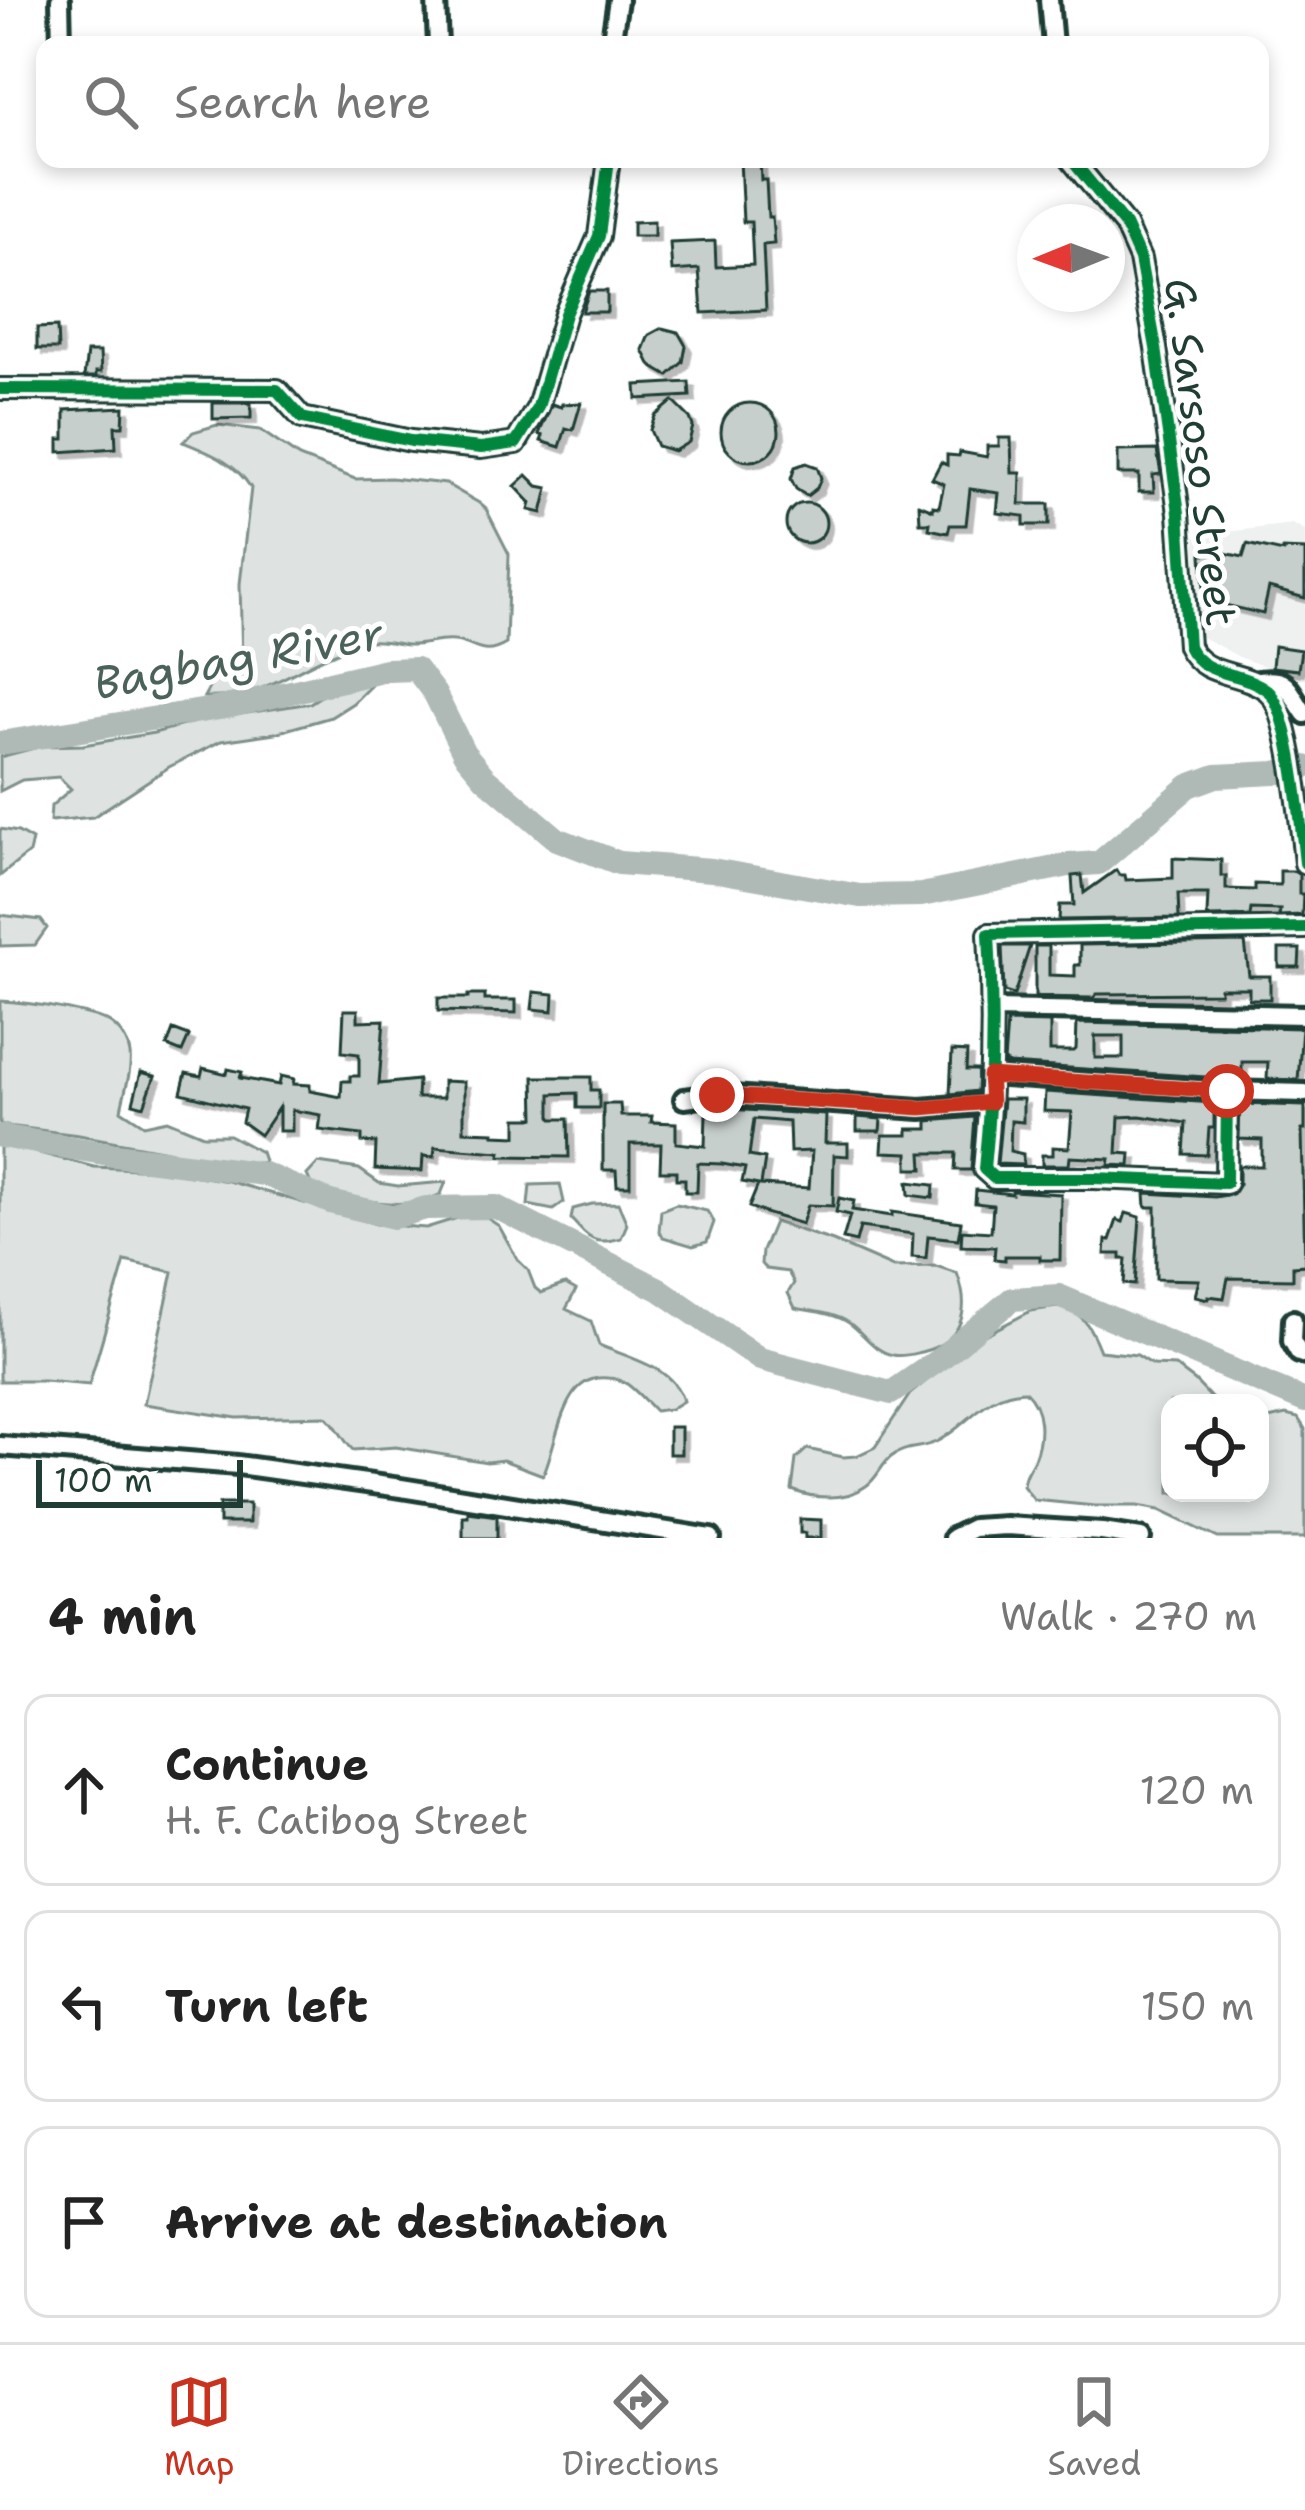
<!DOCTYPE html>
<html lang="en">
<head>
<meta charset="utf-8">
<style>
	:root { --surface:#fff; --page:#f6f6f6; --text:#222; --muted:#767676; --line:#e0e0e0; --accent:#c8321e }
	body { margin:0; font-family:"Shantell Sans",sans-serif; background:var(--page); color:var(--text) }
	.controls { position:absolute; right:36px; bottom:36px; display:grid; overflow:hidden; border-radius:24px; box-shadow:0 6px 18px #0003 }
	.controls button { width:108px; height:108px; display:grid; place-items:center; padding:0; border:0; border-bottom:3px solid var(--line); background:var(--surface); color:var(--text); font:60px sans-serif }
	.compass { position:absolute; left:1017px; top:204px; width:108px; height:108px; border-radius:50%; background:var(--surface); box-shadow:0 6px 18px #0003; rotate:269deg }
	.scale { position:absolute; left:36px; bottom:30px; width:207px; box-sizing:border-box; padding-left:12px; border:6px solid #1f3d34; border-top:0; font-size:33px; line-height:42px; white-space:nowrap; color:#1f3d34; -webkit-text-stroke:9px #fff; paint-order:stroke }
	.stop { position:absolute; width:36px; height:36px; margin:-27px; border:9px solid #c8321e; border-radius:50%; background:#fff }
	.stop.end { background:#c8321e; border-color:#fff; box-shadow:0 3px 12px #0008 }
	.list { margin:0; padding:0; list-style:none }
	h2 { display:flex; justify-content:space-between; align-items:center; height:156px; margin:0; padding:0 48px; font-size:51px }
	h2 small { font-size:39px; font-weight:400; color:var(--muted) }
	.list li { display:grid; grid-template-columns:78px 1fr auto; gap:36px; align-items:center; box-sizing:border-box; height:192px; margin:0 24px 24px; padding:0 24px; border:3px solid var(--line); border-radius:24px }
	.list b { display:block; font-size:45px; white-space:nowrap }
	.list p { margin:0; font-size:39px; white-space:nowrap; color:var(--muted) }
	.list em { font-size:39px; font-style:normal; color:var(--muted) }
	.icon { flex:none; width:66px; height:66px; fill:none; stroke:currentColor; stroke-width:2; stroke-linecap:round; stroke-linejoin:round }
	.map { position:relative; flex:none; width:1305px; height:1538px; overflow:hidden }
	.search { position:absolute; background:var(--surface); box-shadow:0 6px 18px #0003; left:36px; right:36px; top:36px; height:132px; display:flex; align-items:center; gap:30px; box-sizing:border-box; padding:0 42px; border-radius:24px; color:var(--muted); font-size:45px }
	.sheet { height:804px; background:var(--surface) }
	nav { display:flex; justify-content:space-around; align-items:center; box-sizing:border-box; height:168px; border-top:3px solid var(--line); background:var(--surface); font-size:33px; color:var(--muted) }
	nav a { display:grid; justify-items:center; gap:6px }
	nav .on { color:var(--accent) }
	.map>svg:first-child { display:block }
	.built { fill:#eef1f0 }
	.green { fill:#dee3e2; stroke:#7e908b; stroke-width:3 }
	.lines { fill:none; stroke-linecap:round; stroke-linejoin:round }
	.river { stroke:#afbab7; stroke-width:24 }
	.building { fill:#c7cfcc; stroke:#1f3d34; stroke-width:3; fill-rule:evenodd; filter:url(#shadow) }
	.minor-casing { stroke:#1f3d34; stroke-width:26 }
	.minor { stroke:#fff; stroke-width:16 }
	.cycleway-casing { stroke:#fff; stroke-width:20 }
	.cycleway { stroke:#00873e; stroke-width:12 }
	.route { stroke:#c8321e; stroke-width:15 }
	.labels { text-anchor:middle; stroke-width:10; stroke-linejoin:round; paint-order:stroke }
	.street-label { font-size:42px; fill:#1f3d34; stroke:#fff }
	.water-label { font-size:45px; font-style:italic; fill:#4a625b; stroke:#fff }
</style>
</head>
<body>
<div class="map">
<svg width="1305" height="1538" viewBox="0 0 1305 1538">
	<defs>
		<filter id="shadow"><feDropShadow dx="5.5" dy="5.5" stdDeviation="0" flood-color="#0004"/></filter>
	</defs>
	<rect width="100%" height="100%" fill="#fff"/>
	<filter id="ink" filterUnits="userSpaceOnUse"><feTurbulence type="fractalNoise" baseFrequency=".00833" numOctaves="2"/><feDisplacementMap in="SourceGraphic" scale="24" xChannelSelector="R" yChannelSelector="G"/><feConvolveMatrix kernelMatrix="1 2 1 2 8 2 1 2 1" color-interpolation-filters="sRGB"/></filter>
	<g filter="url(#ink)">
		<path class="built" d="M1292,524L1305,531V680L1241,658L1200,636L1195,536Z"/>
		<path class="green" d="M217,425L260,430L299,457L355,479L391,478L446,484L479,503L486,509L509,554L506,644C481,659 476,643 454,641C438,639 422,646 407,645C394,643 383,640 370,641C358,642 346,648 335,653C285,673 261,700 204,697L212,682L231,675L242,662L240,584L251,488C236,463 210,453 183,442L193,432Z
			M355,674L372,684L353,703L331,717L275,733L221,741L169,767L93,817L50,821L51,806L71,789L59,777L22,780L0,791V757L42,746L83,745L154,733L198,721L310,703Z
			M0,829L18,832L32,840L29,853L0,876Z
			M0,915L41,920L47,928L35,945L0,946Z
			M0,1001C24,1002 92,1011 110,1023C121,1030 128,1042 130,1054C132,1073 124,1092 121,1110L144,1125L167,1120L203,1135H229L261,1152L264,1161L253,1166L233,1163L79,1135L0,1125Z
			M0,1143L94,1167L159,1170L228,1181L376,1224L426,1228L464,1216H484L499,1226L518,1260L528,1270L535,1288L541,1293L565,1284L576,1290L566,1309L591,1321L599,1345C629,1358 674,1367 683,1401L670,1409L655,1411C646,1402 637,1391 627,1384C620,1379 615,1378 608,1378C561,1372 558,1444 543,1475L503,1460L487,1462L396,1447L353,1450C342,1439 338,1426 326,1416L237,1418L144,1404L173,1272L125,1261L89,1385L44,1381H0Z
			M318,1163L359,1169L379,1183L398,1186L446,1182L441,1194C401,1214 352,1198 312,1186L307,1175Z
			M560,1184L564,1202L553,1210L528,1205L530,1185Z
			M618,1203L627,1224L621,1238C594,1246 589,1239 571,1219L573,1209L592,1204Z
			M676,1204L707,1211L714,1222L707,1242L693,1246L663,1237L659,1231L661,1210Z
			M774,1222L833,1241L893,1267L936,1266L957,1273C971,1310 963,1342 921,1352C912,1354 902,1357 893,1355C873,1351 865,1334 849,1323C835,1313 811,1311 795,1308L788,1293L794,1283L788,1272L766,1269L761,1264L762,1251Z
			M1057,1307C1084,1311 1091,1328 1100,1351L1137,1355L1153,1365L1175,1366L1195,1381L1216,1403H1170V1493H1260V1421L1286,1415L1298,1418L1305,1429V1538H1218L1159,1510L1137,1506H1095L1034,1500L1023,1486C1024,1473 1029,1470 1034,1459C1043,1436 1043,1408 1025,1391C984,1392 969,1426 936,1442C921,1449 904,1446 891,1457C881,1465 877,1479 866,1486C846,1501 814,1499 792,1490L796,1459L807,1449L843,1457L856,1456L875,1447L910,1394L979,1338L1031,1311Z"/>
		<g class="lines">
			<path class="river" d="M0,743L226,707L386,670L416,669L435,694L464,753L485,778L557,839L619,863L712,870L860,896L921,895L1069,865L1099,863L1189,786L1216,776L1275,773L1305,767
				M0,1136L115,1155L264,1174L330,1202L394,1217L426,1208L496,1207L659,1289L760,1359L891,1393L940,1359L1012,1299L1059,1296L1305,1401"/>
		</g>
		<path class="building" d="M740,159H760L761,180H766L768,217H772L774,244L763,245L766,310L702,313L699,269L672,271L670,243L715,241L716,267L753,265L751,222H743Z
			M654,221V236H633V222Z
			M589,291H607V312H582Z
			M57,327L58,349H37V328Z
			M662,328L678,332L686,346L683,362L668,376L651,366L643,350L649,335Z
			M87,352H100L101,372H96V377H84Z
			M689,382L690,396L637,399L636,385Z
			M673,401L690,418L693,426L689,442L674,451L657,446L650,430L655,416Z
			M213,403H251V418L213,419Z
			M581,403L573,430L566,428L560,447L541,441L543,436L539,434L552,404L561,407L562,404Z
			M721 432a29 29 0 1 1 58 0a29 29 0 1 1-58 0Z
			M124,407L123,426H115L116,448L59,452V439H65V410Z
			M999,438H1011L1012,473H1021L1020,504H1049V525H1024V516L997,513L999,493L970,489L966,525H950L948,533L929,529L930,523H920L919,504L933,510V506L939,507L944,484L932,479L941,462L947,465V455L959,456L960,452L987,457V446H999Z
			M1157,450L1161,474L1153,475L1154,492H1139V474H1118V451Z
			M806,463L817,467L821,478L817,488L807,496L796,489L791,479L795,467Z
			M527,475L538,486L548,488L542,513L529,510L531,503L515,486Z
			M786 523a20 20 0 1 1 40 0a20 20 0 1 1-40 0Z
			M1247,544L1283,552V549L1305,550V598L1269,588L1263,614L1225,605L1205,606L1202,554L1225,553L1243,557Z
			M1274,646L1301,650L1298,670L1272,667Z
			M1173,858L1221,860V876H1226V889L1255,890V884L1280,885V871H1295L1299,874V894H1303L1302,915L1279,916L1280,910L1251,909L1250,916L1211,917L1207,915L1208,894H1178L1179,918L1059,920L1060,905H1074L1072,876L1082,875L1084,893L1116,870L1119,875H1125L1126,880L1173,878Z
			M1245,942L1249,976H1270V999H1249V988H1220V993L1097,994L1093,998L1035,997V946H1049V975L1075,976V965H1080V945Z
			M1002,946H1030L1014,995L1004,992Z
			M1279,949H1300L1299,967H1279Z
			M534,992L554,994L553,1011L532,1009Z
			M468,995H485V1000H516V1013L438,1011V998H468Z
			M344,1010H358V1021L384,1020L379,1084L418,1080L417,1098H443V1081L464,1082V1131L494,1132V1135L517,1136V1118H535L534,1077H591V1090H599V1108H577V1093L551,1094V1116L553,1119H568L569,1157L500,1156L501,1152L435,1147L434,1157L423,1156L422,1171L375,1169L376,1143L362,1142V1135L319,1130L321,1115L292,1110V1131H279V1107L260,1135L242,1122L245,1109L181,1093L186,1073L201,1076L203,1068L227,1074L228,1069L242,1072L240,1078L279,1085L281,1076L294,1079L293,1084L310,1085V1091L341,1097L342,1081H350V1076H359V1054L342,1052Z
			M1007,1022L1050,1023V1051H1074L1076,1049L1077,1023L1302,1028L1298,1080L1267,1079L1268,1062H1242V1073H1221V1078L1009,1064L1004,1062ZM1095,1036H1123V1058H1095Z
			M173,1030L189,1036L182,1052L167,1046Z
			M952,1051L967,1052L966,1070H978L977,1091L950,1094Z
			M141,1072L155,1076L144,1106L133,1103Z
			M1045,1092L1214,1103V1128H1209L1207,1155L1184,1154L1186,1123L1140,1116L1119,1117L1117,1153L1131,1154L1130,1166L1109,1165L1110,1159L1070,1157L1069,1165H1042V1155H1053V1147L1069,1148L1072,1112L1044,1111Z
			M1003,1099H1023V1122L1011,1121L1010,1151L1023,1154V1165L997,1164Z
			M603,1104H620L621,1116H652L651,1122L676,1123V1143L705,1146L706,1114L711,1115L712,1108L826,1115L825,1143H848V1156L834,1155L833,1206L808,1205L802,1224L768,1214L749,1207L758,1185L742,1182L745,1168L722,1164L698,1163L697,1192H685V1179H676V1171H660L661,1144H630V1186H617L616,1170H603ZM754,1119L789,1122L790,1152L812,1151L809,1188L761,1185L765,1159L749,1156Z
			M1240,1104L1305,1106V1130H1302L1305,1265L1293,1266V1279L1228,1278L1224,1298L1208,1296V1299L1195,1296L1199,1280L1156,1279V1207H1146L1145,1193L1215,1197L1233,1194L1239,1184V1166H1262V1140L1239,1139Z
			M857,1117L881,1119L880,1131H857Z
			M975,1117L971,1170H955L956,1153H922L923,1169H908V1153L882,1152L883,1135H908V1129H928V1121Z
			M908,1182L934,1185L933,1198L909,1195Z
			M976,1190L1012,1194V1191L1061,1194L1060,1260H1040V1256H1005V1260L994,1259L995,1247L961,1246L962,1230L991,1232L993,1205L975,1203Z
			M839,1198L854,1201L852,1210L892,1216V1212L961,1222L958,1239L928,1236L926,1258L912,1257L913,1234L860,1227L856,1242L843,1239L850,1215L836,1212Z
			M1126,1213L1140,1217L1135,1285L1124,1284L1126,1259H1121V1254H1105L1106,1240H1110L1117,1220L1123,1222Z
			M669,1427H681V1454H669Z
			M219,1504H249V1523H219Z
			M468,1512L497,1516V1538H463V1516H468Z
			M800,1519L821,1520V1538H805V1533H800Z"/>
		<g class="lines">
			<defs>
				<path id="minor" d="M60,0L61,45
					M436,0L438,45
					M1049,0L1053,45
					M611,45L618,0
					M1071,159L1125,225L1140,259L1156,348L1179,513L1188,646C1203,678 1241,670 1267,690C1292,709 1301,829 1305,863
					M0,389L277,390L302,418L411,441L481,448L516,443L538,407L565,314L599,236L609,159
					M1252,682C1289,675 1286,687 1305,714
					M993,1009L1305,1015
					M989,1075L1227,1091L1305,1093
					M1227,1091L1226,1183L1093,1178H994L984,1169C992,1091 994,1013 989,934L1305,928
					M684,1099L717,1095L921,1109L991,1103
					M1293,1320L1292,1341L1299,1353L1305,1355
					M0,1446L238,1465L401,1488L711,1538
					M953,1538L973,1528L1006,1526L1102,1532L1141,1538"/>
			</defs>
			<use href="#minor" class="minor-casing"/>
			<use href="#minor" class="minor"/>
			<defs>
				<path id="cycleway" d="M1071,159L1125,225L1140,259L1156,348L1179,513L1188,646C1203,678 1241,670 1267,690C1292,709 1301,829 1305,863
					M0,389L277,390L302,418L411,441L481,448L516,443L538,407L565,314L599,236L609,159
					M1227,1091L1226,1183L1093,1178H994L984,1169C992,1091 994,1013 989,934L1305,928"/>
			</defs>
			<use href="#cycleway" class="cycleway-casing"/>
			<use href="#cycleway" class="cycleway"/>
		</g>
	</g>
	<g class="lines" filter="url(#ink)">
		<path class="route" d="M717,1095L921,1108L991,1102L989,1076L1227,1091"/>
	</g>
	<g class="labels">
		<g class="street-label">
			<text transform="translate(1201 452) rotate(83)" y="15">G. Sarsoso Street</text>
		</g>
		<g class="water-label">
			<text transform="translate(238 658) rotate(-10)" y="16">Bagbag River</text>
		</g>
	</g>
</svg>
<div class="controls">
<button><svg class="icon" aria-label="locate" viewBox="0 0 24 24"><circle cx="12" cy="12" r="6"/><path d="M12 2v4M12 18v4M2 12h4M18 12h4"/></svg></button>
</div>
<svg class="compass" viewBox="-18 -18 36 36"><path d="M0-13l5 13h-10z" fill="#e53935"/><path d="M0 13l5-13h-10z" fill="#767676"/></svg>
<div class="scale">100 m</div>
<div class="stop" style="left:1227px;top:1091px"></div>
<div class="stop end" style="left:717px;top:1095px"></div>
<div class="search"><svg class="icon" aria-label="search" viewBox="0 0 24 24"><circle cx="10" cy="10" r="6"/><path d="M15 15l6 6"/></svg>Search here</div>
</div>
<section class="sheet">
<h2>4 min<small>Walk · 270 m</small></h2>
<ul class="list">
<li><svg class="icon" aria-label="ahead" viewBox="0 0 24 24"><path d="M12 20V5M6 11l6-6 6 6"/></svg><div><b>Continue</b><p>H. F. Catibog Street</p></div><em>120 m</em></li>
<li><svg class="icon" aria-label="left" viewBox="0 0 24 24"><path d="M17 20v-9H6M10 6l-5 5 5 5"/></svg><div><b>Turn left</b></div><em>150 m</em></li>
<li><svg class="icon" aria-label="arrive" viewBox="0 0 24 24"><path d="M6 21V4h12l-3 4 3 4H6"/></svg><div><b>Arrive at destination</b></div></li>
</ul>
</section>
<nav>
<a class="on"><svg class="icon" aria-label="map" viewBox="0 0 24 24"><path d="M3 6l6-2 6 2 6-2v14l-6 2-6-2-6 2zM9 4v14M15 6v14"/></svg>Map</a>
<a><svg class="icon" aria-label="directions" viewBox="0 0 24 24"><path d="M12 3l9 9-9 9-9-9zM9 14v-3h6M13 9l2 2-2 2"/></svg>Directions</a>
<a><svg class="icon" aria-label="saved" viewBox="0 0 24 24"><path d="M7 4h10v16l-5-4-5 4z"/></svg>Saved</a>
</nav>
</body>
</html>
